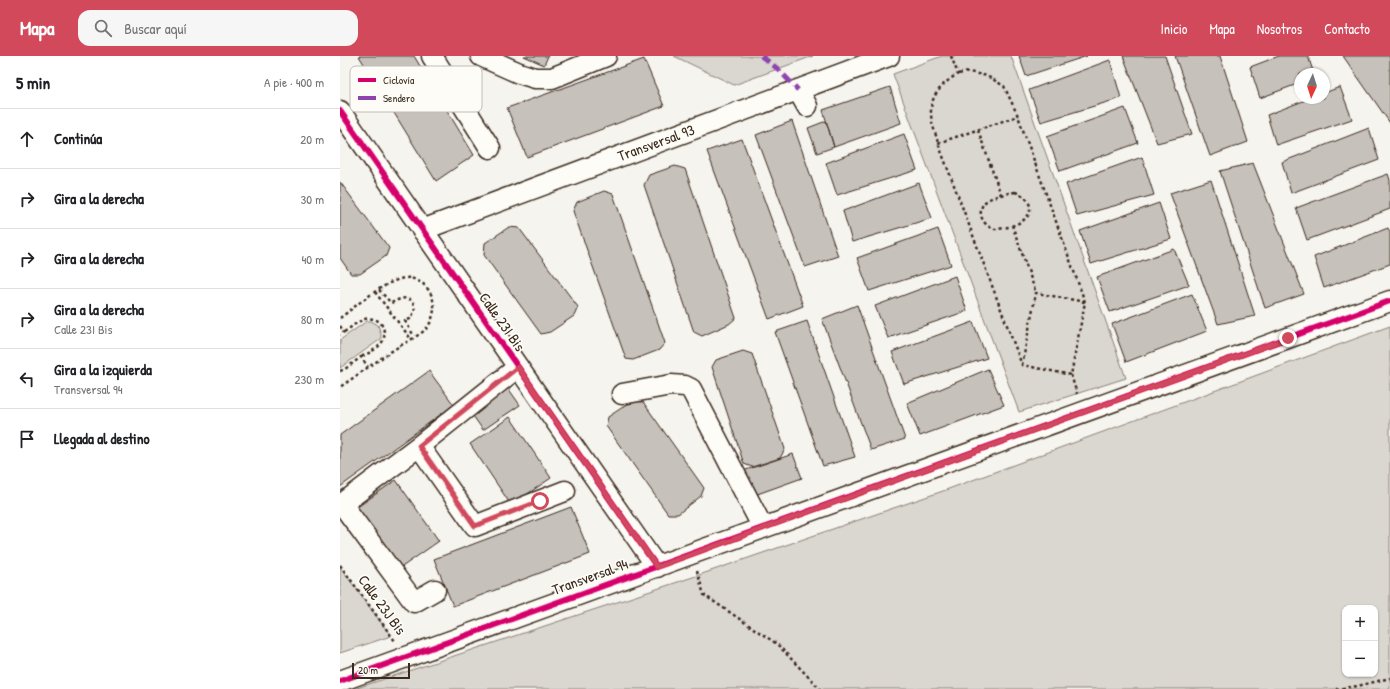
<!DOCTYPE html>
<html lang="es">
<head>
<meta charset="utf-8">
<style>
	:root { --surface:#fff; --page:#f6f6f6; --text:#202124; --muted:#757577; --line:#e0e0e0; --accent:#d1495b }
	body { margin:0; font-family:"Patrick Hand",sans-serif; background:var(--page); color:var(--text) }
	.controls { position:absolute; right:12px; bottom:12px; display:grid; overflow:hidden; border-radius:8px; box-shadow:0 1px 3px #0004 }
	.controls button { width:36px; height:36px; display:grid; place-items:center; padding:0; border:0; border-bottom:1px solid var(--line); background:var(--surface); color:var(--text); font:20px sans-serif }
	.compass { position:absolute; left:954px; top:12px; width:36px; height:36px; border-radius:50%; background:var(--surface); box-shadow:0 1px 3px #0004; rotate:184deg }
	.scale { position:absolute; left:12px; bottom:10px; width:58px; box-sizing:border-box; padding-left:4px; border:2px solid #3b2a1e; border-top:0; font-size:11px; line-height:14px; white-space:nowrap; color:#3b2a1e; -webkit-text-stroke:3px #fdfcf7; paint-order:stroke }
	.stop { position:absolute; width:12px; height:12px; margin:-9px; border:3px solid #d1495b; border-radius:50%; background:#fff }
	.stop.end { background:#d1495b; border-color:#fff; box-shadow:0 1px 4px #0008 }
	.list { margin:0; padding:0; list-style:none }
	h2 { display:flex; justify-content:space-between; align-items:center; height:52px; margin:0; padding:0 16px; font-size:17px }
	h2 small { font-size:13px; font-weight:400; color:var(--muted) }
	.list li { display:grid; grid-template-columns:26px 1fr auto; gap:12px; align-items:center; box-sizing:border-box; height:60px; padding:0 16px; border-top:1px solid var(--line) }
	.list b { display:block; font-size:15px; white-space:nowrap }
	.list p { margin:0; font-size:13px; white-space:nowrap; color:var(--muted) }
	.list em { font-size:13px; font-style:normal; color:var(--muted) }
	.icon { flex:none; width:22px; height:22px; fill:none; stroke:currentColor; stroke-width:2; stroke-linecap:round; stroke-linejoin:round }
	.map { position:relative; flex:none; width:1050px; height:633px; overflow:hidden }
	header { display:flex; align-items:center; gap:24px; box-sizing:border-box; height:56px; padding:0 20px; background:var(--accent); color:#fff }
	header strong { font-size:19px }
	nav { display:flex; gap:22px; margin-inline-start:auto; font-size:14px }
	.search { width:280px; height:36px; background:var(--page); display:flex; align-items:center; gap:10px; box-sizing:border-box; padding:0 14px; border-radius:12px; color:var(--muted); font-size:15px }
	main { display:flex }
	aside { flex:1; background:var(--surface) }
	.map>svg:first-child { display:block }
	.green { fill:#dad6d0; stroke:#8a8077; fill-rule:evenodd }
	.building { fill:#c7c1bb; stroke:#3b2a1e }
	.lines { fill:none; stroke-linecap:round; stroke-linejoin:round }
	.minor-casing { stroke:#3b2a1e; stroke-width:23 }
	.path { stroke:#3b2a1e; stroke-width:2.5; stroke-dasharray:3 3; stroke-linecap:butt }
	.minor { stroke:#fdfcf7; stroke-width:20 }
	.quiet { stroke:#8e44ad; stroke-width:5; stroke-dasharray:10 5; stroke-linecap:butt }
	.cycleway-casing { stroke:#fdfcf7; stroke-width:8 }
	.cycleway { stroke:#d6006c; stroke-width:6 }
	.route { stroke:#d1495b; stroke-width:5 }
	.labels { text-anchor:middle; stroke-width:3.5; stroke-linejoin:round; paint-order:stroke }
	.street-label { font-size:15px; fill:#3b2a1e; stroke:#fdfcf7 }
	.key { fill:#fdfcf7; stroke:#c3bdb6; stroke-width:1 }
	.key-label { font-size:11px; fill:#3b2a1e }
</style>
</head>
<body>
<header>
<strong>Mapa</strong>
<div class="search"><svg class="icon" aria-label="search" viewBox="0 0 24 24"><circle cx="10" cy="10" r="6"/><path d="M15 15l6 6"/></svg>Buscar aquí</div>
<nav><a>Inicio</a><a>Mapa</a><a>Nosotros</a><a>Contacto</a></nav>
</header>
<main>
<aside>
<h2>5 min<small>A pie · 400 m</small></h2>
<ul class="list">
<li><svg class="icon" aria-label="ahead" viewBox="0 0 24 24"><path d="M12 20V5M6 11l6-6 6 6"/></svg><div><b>Continúa</b></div><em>20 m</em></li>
<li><svg class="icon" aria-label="right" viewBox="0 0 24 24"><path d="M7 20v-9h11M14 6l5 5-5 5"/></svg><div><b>Gira a la derecha</b></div><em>30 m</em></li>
<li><svg class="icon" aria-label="right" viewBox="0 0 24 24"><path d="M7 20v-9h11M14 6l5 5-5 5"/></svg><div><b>Gira a la derecha</b></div><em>40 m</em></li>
<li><svg class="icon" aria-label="right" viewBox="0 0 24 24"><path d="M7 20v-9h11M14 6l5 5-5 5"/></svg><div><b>Gira a la derecha</b><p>Calle 23I Bis</p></div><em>80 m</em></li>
<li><svg class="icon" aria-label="left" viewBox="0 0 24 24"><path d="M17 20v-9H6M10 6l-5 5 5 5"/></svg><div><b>Gira a la izquierda</b><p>Transversal 94</p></div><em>230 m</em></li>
<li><svg class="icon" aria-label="arrive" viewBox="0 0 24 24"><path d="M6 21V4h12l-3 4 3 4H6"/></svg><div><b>Llegada al destino</b></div></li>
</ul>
</aside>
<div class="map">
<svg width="1050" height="633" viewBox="0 0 1050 633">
	<rect width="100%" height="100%" fill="#f5f4ee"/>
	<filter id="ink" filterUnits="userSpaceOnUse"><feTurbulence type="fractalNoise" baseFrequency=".025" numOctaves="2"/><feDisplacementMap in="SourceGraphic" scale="8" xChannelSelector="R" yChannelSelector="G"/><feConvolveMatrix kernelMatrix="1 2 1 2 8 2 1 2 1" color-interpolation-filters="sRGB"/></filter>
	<g filter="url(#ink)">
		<path class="green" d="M334,0H473L394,29Z
			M602,0H671L786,322L679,356L553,18Z
			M27,265H31L38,269L41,278V283L0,312V284Z
			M1050,270V633H14L359,519L603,435ZM1005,552H1035V618H1005Z
			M0,511L51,580L0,597Z"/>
		<path class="building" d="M19,0H74L134,99L96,125Z
			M184,0H208L204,9Z
			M679,0H747L686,20Z
			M783,0H825L852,78L817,87Z
			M835,0H880L908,86L870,100Z
			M939,0H968L974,18H960V27L920,42L910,11Z
			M1003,0H1048L1050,2V67Z
			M304,3L324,50L187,101L167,52Z
			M770,4L781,42L701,66L689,34Z
			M550,31L561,67L494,91L483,54Z
			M1000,31L1012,63L936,89L927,59L971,42H984V37Z
			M785,52L798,87L720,115L707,80Z
			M452,65L498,200L465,211L416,79Z
			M486,65L494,91L477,97L468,72Z
			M1029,72L1039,104L951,137L942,106Z
			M564,78L577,114L497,139L486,107Z
			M402,83L463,250L429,263L367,95Z
			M802,101L814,139L737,160L726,128Z
			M913,107L964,238L925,252L880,115Z
			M335,110L345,113L396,262L389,268L362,280L354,276L304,129L309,119Z
			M1048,118L1050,124V153L967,184L956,152Z
			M871,124L915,260L878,268L830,137Z
			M0,126L49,192L46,200L20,218H11L0,202Z
			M579,127L592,162L512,186L503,155Z
			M264,135L273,138L325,287L319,294L293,304L286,303L233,155L237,146Z
			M819,147L831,183L751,208L740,175Z
			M169,171L179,172L238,251L234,260L210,276L201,278L144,199L145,187Z
			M1048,172L1050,176V208L984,232L974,201Z
			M598,173L611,209L529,235L517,202Z
			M834,193L849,229L770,256L757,221Z
			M615,220L627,255L548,282L535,250Z
			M852,238L867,275L786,306L772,268Z
			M517,249L565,383L531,394L482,263Z
			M467,265L515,401L483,410L435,276Z
			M633,266L647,302L564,328L552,296Z
			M403,295L412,298L445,393L440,402L412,411L404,408L372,311L376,304Z
			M648,313L664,349L580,380L567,347Z
			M89,315L114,349L0,431V379Z
			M168,332L180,349L143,374L131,357Z
			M292,345L303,346L364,432L361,440L338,458H328L266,370L268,361Z
			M170,361L211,422L171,449L130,388Z
			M453,398L462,422L409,441L400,416Z
			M56,424L99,485L59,513L16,452Z
			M231,451L250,498L113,550L94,503Z"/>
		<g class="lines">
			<defs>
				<path id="minor" d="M92,0L150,92
					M141,0L179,17L195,22H212L266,0
					M458,34L467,50
					M0,55L317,511
					M82,174L549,0
					M178,311L79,390L135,470L225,435
					M282,338L331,329L345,330L351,333L423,472
					M79,390L2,448L74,546L95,534
					M0,625L1050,245"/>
			</defs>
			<use href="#minor" class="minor-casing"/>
			<path class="path" d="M611,0L618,18C604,26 590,39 591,57C591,67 596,78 598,87L682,309L731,319L745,246L678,60L664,30L647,20L629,16L618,18
				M638,74L661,139
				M598,87L678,60
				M675,136C686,139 695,150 687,161C681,168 664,173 656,173C644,172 636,157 644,147C649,141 667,137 675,136Z
				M672,169L696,237
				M39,234L51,247C59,244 64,239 73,245L75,255L70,263L65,265L74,280
				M35,236L71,283
				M0,262C16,250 51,219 71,222C74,223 78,225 82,227C87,231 92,238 93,244C96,254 92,266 86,273C80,279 65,287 58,291C38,304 19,318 0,331
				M0,270L4,276L0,279
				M4,276C18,267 25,257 40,266C52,285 37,293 21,301
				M682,309L696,237L745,246
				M0,315L5,313L21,301L28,311
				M731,319L737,338
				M0,509L55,585
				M357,515L364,539L437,588L480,633
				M996,633L1018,630L1050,622"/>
			<use href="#minor" class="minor"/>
			<path class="quiet" d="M421,0L438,13L458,34"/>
			<defs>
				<path id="cycleway" d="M0,55L317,511
					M0,625L1050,245"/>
			</defs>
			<use href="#cycleway" class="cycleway-casing"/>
			<use href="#cycleway" class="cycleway"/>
		</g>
	</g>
	<g class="lines" filter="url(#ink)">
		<path class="route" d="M200,445L135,470L79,390L178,311L317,511L948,282"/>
	</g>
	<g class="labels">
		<g class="street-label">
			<text transform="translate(316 87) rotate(-20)" y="5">Transversal 93</text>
			<text transform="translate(162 266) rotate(55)" y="5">Calle 23I Bis</text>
			<text transform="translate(250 521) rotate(-20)" y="5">Transversal 94</text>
			<text transform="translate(42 549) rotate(54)" y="5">Calle 23J Bis</text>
		</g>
	</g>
	<rect x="10" y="10" width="132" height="46" rx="6" class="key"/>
	<rect x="18" y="22" width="18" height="4" fill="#d6006c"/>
	<rect x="18" y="40" width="18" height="4" fill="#8e44ad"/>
	<g class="key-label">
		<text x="43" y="28">Ciclovía</text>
		<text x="43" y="46">Sendero</text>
	</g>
</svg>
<div class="controls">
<button>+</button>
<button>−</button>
</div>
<svg class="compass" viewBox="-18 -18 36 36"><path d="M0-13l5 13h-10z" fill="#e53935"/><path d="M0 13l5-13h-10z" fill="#757577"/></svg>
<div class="scale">20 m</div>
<div class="stop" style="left:200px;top:445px"></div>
<div class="stop end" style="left:948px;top:282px"></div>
</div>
</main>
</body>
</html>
